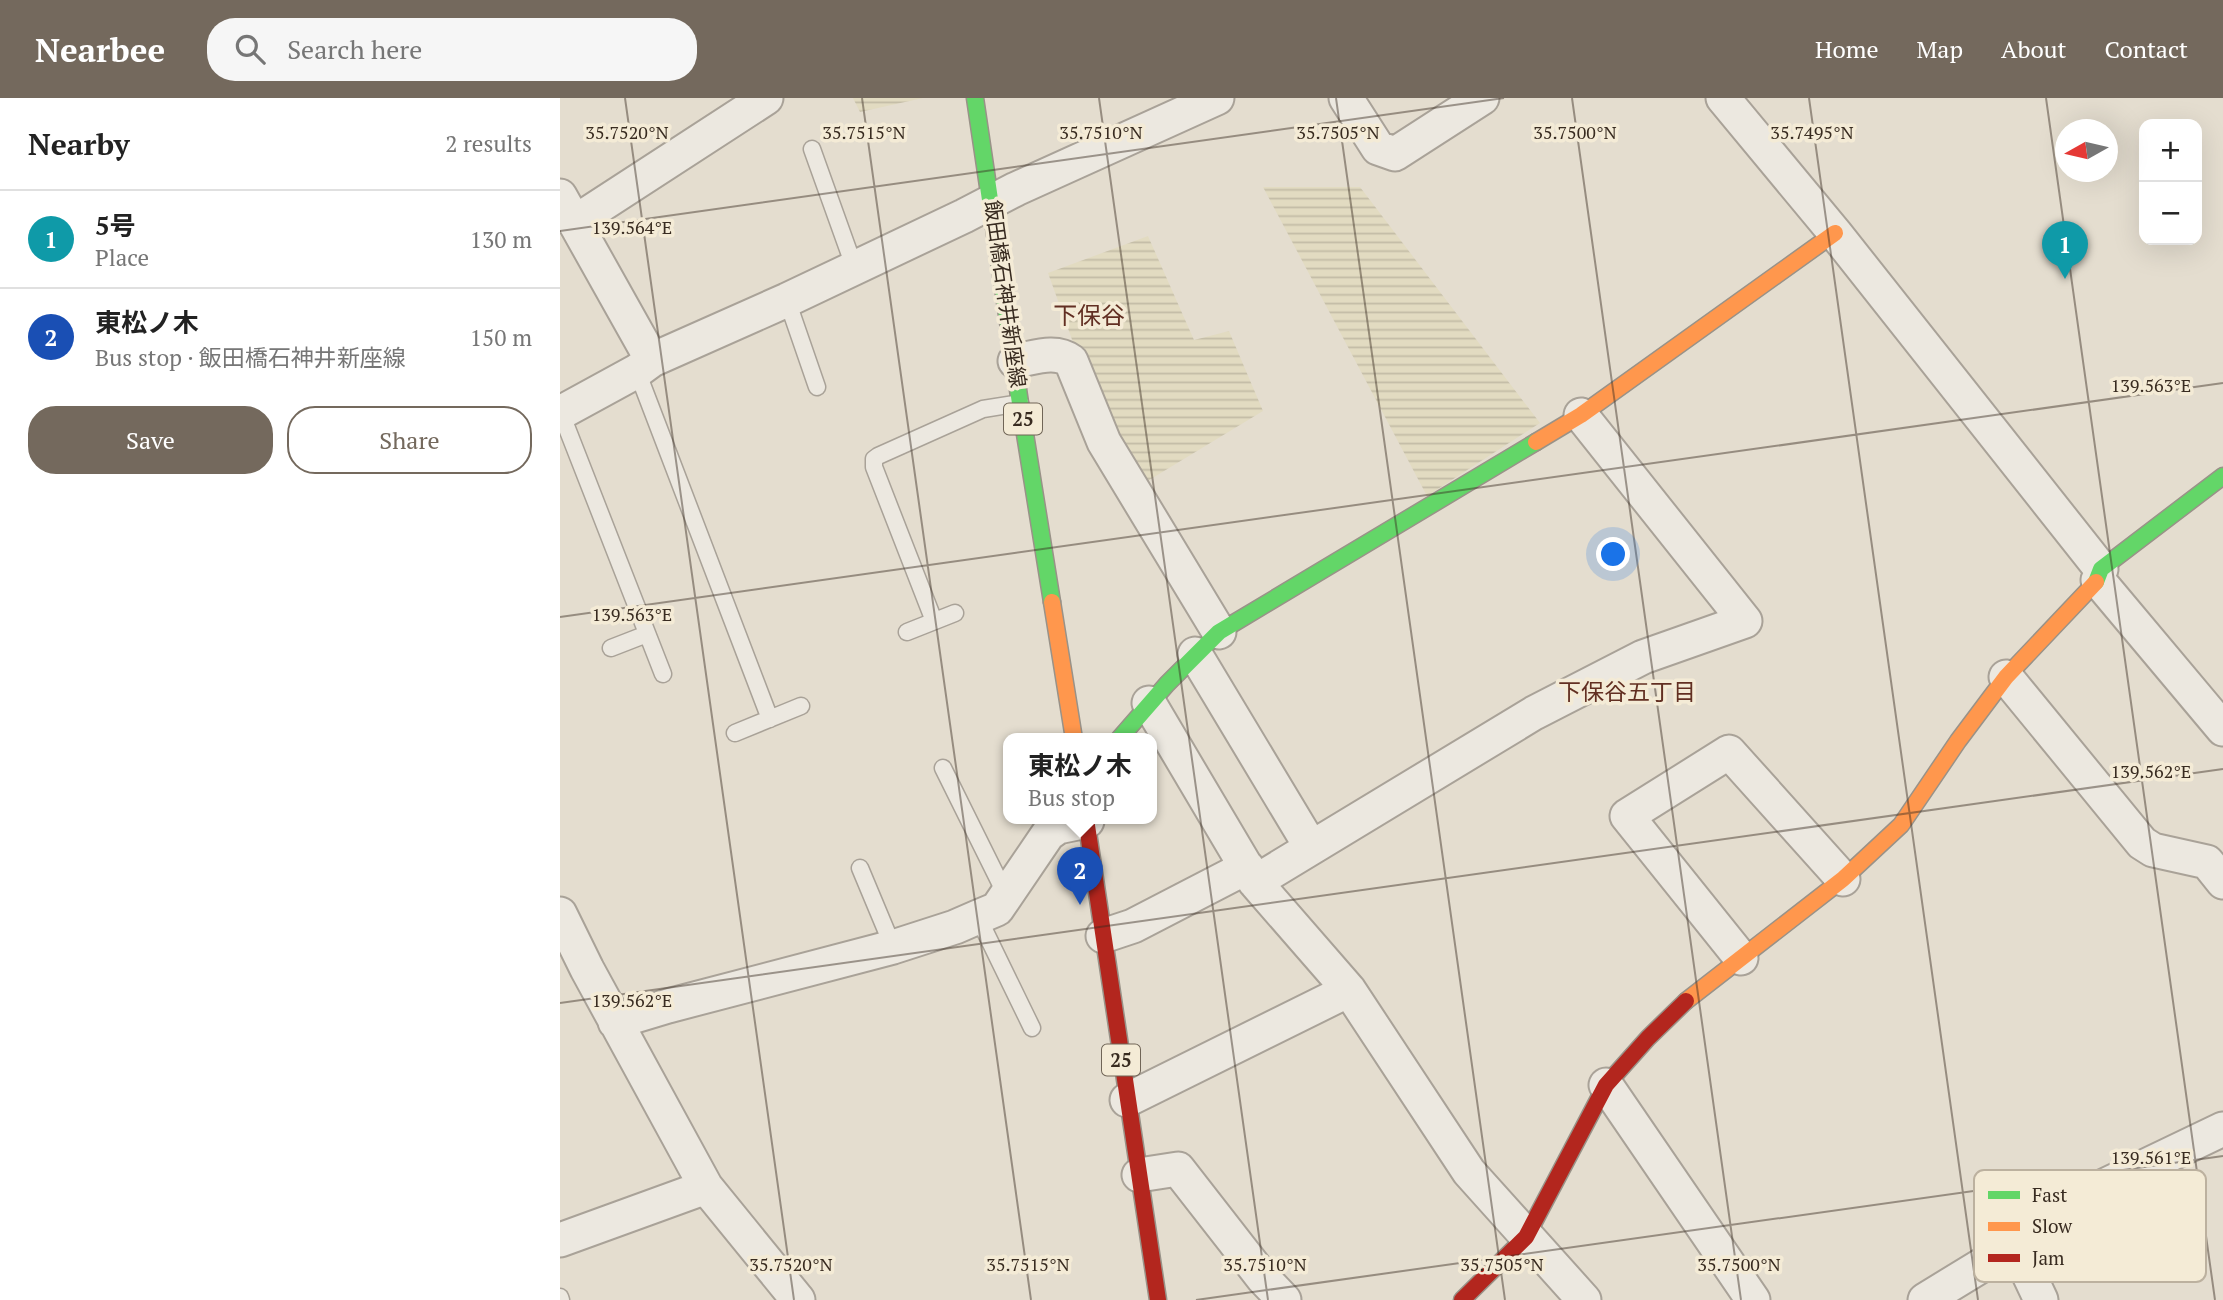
<!DOCTYPE html>
<html lang="en">
<head>
<meta charset="utf-8">
<style>
	:root { --surface:#fff; --page:#f6f6f6; --text:#222; --muted:#767676; --line:#e0e0e0; --accent:#74695d }
	body { margin:0; font-family:"PT Serif","Noto Sans JP",serif; background:var(--page); color:var(--text) }
	.controls { position:absolute; right:21px; top:21px; display:grid; overflow:hidden; border-radius:14px; box-shadow:0 7px 28px #0002 }
	.controls button { width:63px; height:63px; display:grid; place-items:center; padding:0; border:0; border-bottom:2px solid var(--line); background:var(--surface); color:var(--text); font:35px sans-serif }
	.compass { position:absolute; left:1495px; top:21px; width:63px; height:63px; border-radius:50%; background:var(--surface); box-shadow:0 7px 28px #0002; rotate:262deg }
	.you { position:absolute; left:1054px; top:457px; width:24px; height:24px; margin:-18px; border:5px solid #fff; border-radius:50%; background:#1a73e8; box-shadow:0 0 0 10px #1a73e833 }
	.badge { display:grid; place-items:center; width:46px; height:46px; border-radius:50%; background:var(--accent); color:#fff; font-size:23px; font-weight:700 }
	.pin { position:absolute; translate:-50% -58px; filter:drop-shadow(0 2px 4px #0008) }
	.pin::after { content:''; position:absolute; top:37px; width:24px; height:21px; background:inherit; clip-path:polygon(0 0,100% 0,50% 100%) }
	.popup { position:absolute; left:443px; top:635px; width:154px; height:91px; box-sizing:border-box; display:grid; place-content:center; border-radius:14px; background:var(--surface); filter:drop-shadow(0 2px 5px #0005); font-size:23px; white-space:nowrap; color:var(--muted) }
	.popup b { font-size:26px; color:var(--text) }
	.popup::after { content:''; position:absolute; left:50%; top:100%; margin-left:-14px; border:14px solid transparent; border-top-color:var(--surface) }
	.list { margin:0; padding:0; list-style:none }
	h2 { display:flex; justify-content:space-between; align-items:center; height:91px; margin:0; padding:0 28px; font-size:30px }
	h2 small { font-size:23px; font-weight:400; color:var(--muted) }
	.list li { display:grid; grid-template-columns:46px 1fr auto; gap:21px; align-items:center; box-sizing:border-box; height:98px; padding:0 28px; border-top:2px solid var(--line) }
	.list b { display:block; font-size:26px; white-space:nowrap }
	.list p { margin:0; font-size:23px; white-space:nowrap; color:var(--muted) }
	.list em { font-size:23px; font-style:normal; color:var(--muted) }
	.actions { display:flex; gap:14px; padding:21px 28px }
	.actions a { flex:1; padding:16px 0; border:2px solid var(--accent); border-radius:28px; text-align:center; font-size:24px; color:var(--accent) }
	.actions .main { background:var(--accent); color:#fff }
	.icon { flex:none; width:38px; height:38px; fill:none; stroke:currentColor; stroke-width:2; stroke-linecap:round; stroke-linejoin:round }
	.map { position:relative; flex:none; width:1663px; height:1202px; overflow:hidden }
	header { display:flex; align-items:center; gap:42px; box-sizing:border-box; height:98px; padding:0 35px; background:var(--accent); color:#fff }
	header strong { font-size:33px }
	nav { display:flex; gap:38px; margin-inline-start:auto; font-size:24px }
	.search { width:490px; height:63px; background:var(--page); display:flex; align-items:center; gap:18px; box-sizing:border-box; padding:0 24px; border-radius:28px; color:var(--muted); font-size:26px }
	main { display:flex }
	aside { flex:1; background:var(--surface) }
	.map>svg:first-child { display:block }
	.farmland { fill:url(#farmland-rules) }
	.lines { fill:none; stroke-linecap:round; stroke-linejoin:round }
	.lane-casing { stroke:#a9a298; stroke-width:19 }
	.street-casing { stroke:#a9a298; stroke-width:37 }
	.fast-casing { stroke:#999288; stroke-width:19 }
	.slow-casing { stroke:#999288; stroke-width:19 }
	.jam-casing { stroke:#999288; stroke-width:19 }
	.lane { stroke:#ece8e0; stroke-width:16 }
	.street { stroke:#ece8e0; stroke-width:33 }
	.fast { stroke:#63d668; stroke-width:16 }
	.slow { stroke:#ff974d; stroke-width:16 }
	.jam { stroke:#b3261e; stroke-width:16 }
	.ticks { fill:none; stroke:#382b20; stroke-width:2; stroke-opacity:0.45 }
	.labels { text-anchor:middle; stroke-width:7; stroke-linejoin:round; paint-order:stroke }
	.shield { fill:#f4ebd6; stroke:#706557; stroke-width:2 }
	.shield-label { font-size:19px; font-weight:bold; fill:#382b20 }
	.street-label { font-size:21px; fill:#382b20; stroke:#f4ebd6 }
	.neighbourhood-label { font-size:23px; fill:#622f22; stroke:#f4ebd6 }
	.quarter-label { font-size:24px; fill:#622f22; stroke:#f4ebd6 }
	.key { fill:#f4ebd6; stroke:#bcb19f; stroke-width:2 }
	.key-label { font-size:19px; fill:#382b20 }
	.ticks-label { font-size:18px; text-anchor:middle; fill:#382b20; stroke:#f4ebd6; stroke-width:7; stroke-linejoin:round; paint-order:stroke }
</style>
</head>
<body>
<header>
<strong>Nearbee</strong>
<div class="search"><svg class="icon" aria-label="search" viewBox="0 0 24 24"><circle cx="10" cy="10" r="6"/><path d="M15 15l6 6"/></svg>Search here</div>
<nav><a>Home</a><a>Map</a><a>About</a><a>Contact</a></nav>
</header>
<main>
<aside>
<h2>Nearby<small>2 results</small></h2>
<ul class="list">
<li><span class="badge" style="background:#0f9aa8">1</span><div><b>5号</b><p>Place</p></div><em>130 m</em></li>
<li><span class="badge" style="background:#1a4fb4">2</span><div><b>東松ノ木</b><p>Bus stop · 飯田橋石神井新座線</p></div><em>150 m</em></li>
</ul>
<div class="actions"><a class="main">Save</a><a>Share</a></div>
</aside>
<div class="map">
<svg width="1663" height="1202" viewBox="0 0 1663 1202">
	<defs>
		<pattern id="farmland-rules" width="6" height="5" patternUnits="userSpaceOnUse" patternTransform="scale(1.75)"><rect width="6" height="5" fill="#e2dbc1"/><path d="M0 2.5h6" fill="none" stroke="#c3bca6"/></pattern>
	</defs>
	<rect width="100%" height="100%" fill="#e4ddcf"/>
	<path class="farmland" d="M293,0H363L300,14Z
		M703,89H800L980,325L867,398Z
		M588,138L634,242L669,233L703,313L581,387L523,272L488,175Z"/>
	<g class="lines">
		<defs>
			<path id="lane" d="M252,51L295,171
				M227,202L257,289
				M77,273L210,621
				M1,315L103,576
				M374,523L314,369V361L318,358L423,311L460,305
				M347,534L395,515
				M51,550L87,536
				M175,635L241,608
				M383,670L447,799
				M300,770L333,849
				M418,819L472,930
				M0,1199L1,1202"/>
			<path id="street" d="M786,0L818,50L835,56L922,0
				M1163,0L1275,135L1541,471
				M0,98L92,262
				M15,124L206,0
				M455,263C474,260 495,251 511,263L544,344L659,534
				M0,315L77,273L92,262L227,202L404,118L456,91L657,0
				M1538,482L1663,631
				M635,556L751,749
				M1446,579L1582,745L1593,752L1647,764L1663,784
				M589,605L695,784L789,892L909,1074L1024,1202
				M695,784L974,615L1083,559L1185,523L1021,317
				M0,816L27,871L146,1089L238,1202
				M543,838L573,828L687,769
				M1181,860L1067,718L1169,654L1283,781
				M55,924L108,908L333,849L395,829L418,819L437,811L488,736L498,729L527,723
				M1046,987L1193,1202
				M567,1002L789,892
				M579,1077L618,1071L703,1180L724,1202
				M0,1142L146,1089
				M1455,1147L1481,1202
				M1365,1202L1455,1147L1542,1089L1663,1031"/>
			<path id="fast" d="M415,0L460,305L492,504
				M1536,484L1541,471L1663,378
				M559,641L607,586L659,534L976,344"/>
			<path id="slow" d="M976,344L1021,317L1275,135
				M492,504L514,641
				M1126,903L1283,781L1341,727L1398,643L1446,579L1536,484"/>
			<path id="jam" d="M526,721L598,1202
				M902,1202L966,1139L1046,987L1088,940L1126,903"/>
		</defs>
		<use href="#lane" class="lane-casing"/>
		<use href="#street" class="street-casing"/>
		<use href="#fast" class="fast-casing"/>
		<use href="#slow" class="slow-casing"/>
		<use href="#jam" class="jam-casing"/>
		<use href="#lane" class="lane"/>
		<use href="#street" class="street"/>
		<use href="#fast" class="fast"/>
		<use href="#slow" class="slow"/>
		<use href="#jam" class="jam"/>
	</g>
	<path class="ticks" d="M65,0L234,1202M302,0L471,1202M539,0L708,1202M776,0L945,1202M1012,0L1181,1202M1249,0L1418,1202M1486,0L1655,1202M0,133L944,0M0,519L1663,285M0,905L1663,671M636,1202L1663,1058"/>
	<g class="labels">
		<g class="shield">
			<rect x="444" y="305.5" width="38" height="31" rx="5"/>
			<rect x="542" y="946.5" width="38" height="31" rx="5"/>
		</g>
		<g class="shield-label">
			<text x="463" y="328">25</text>
			<text x="561" y="969">25</text>
		</g>
		<g class="street-label">
			<text transform="translate(445 196) rotate(82)" y="7">飯田橋石神井新座線</text>
		</g>
		<g class="neighbourhood-label">
			<text x="1067" y="602">下保谷五丁目</text>
		</g>
		<g class="quarter-label">
			<text x="529" y="226">下保谷</text>
		</g>
	</g>
	<rect x="1414" y="1072" width="232" height="112" rx="10" class="key"/>
	<rect x="1428" y="1093" width="32" height="8" fill="#63d668"/>
	<rect x="1428" y="1124" width="32" height="9" fill="#ff974d"/>
	<rect x="1428" y="1156" width="32" height="8" fill="#b3261e"/>
	<g class="key-label">
		<text x="1472" y="1104">Fast</text>
		<text x="1472" y="1135">Slow</text>
		<text x="1472" y="1167">Jam</text>
	</g>
	<g class="ticks-label">
		<text x="67" y="41">35.7520°N</text>
		<text x="304" y="41">35.7515°N</text>
		<text x="541" y="41">35.7510°N</text>
		<text x="778" y="41">35.7505°N</text>
		<text x="1015" y="41">35.7500°N</text>
		<text x="1252" y="41">35.7495°N</text>
		<text x="72" y="136">139.564°E</text>
		<text x="1591" y="294">139.563°E</text>
		<text x="72" y="523">139.563°E</text>
		<text x="1591" y="680">139.562°E</text>
		<text x="72" y="909">139.562°E</text>
		<text x="1591" y="1066">139.561°E</text>
		<text x="231" y="1173">35.7520°N</text>
		<text x="468" y="1173">35.7515°N</text>
		<text x="705" y="1173">35.7510°N</text>
		<text x="942" y="1173">35.7505°N</text>
		<text x="1179" y="1173">35.7500°N</text>
	</g>
</svg>
<div class="controls">
<button>+</button>
<button>−</button>
</div>
<svg class="compass" viewBox="-18 -18 36 36"><path d="M0-13l5 13h-10z" fill="#e53935"/><path d="M0 13l5-13h-10z" fill="#767676"/></svg>
<div class="you"></div>
<div class="pin badge" style="left:1505px;top:181px;background:#0f9aa8">1</div>
<div class="pin badge" style="left:520px;top:807px;background:#1a4fb4">2</div>
<div class="popup"><b>東松ノ木</b>Bus stop</div>
</div>
</main>
</body>
</html>
